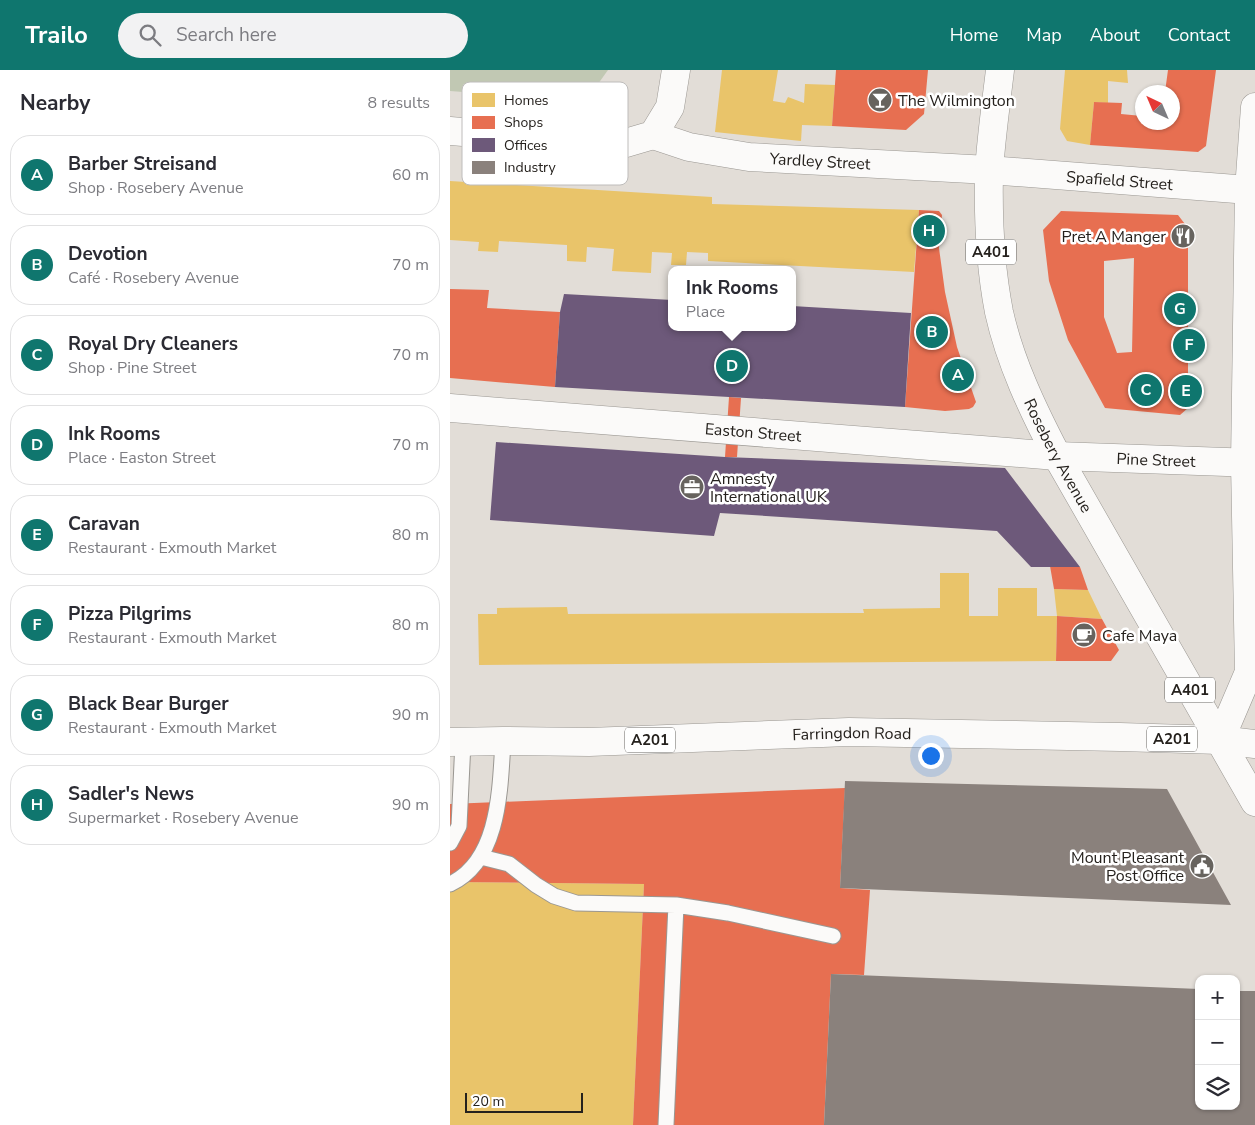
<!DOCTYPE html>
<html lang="en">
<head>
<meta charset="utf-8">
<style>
	:root { --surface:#fff; --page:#f2f2f3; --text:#2b2b33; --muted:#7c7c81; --line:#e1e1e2; --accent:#0f766e }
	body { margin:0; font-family:"Nunito Sans",sans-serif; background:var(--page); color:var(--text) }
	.controls { position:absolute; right:15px; bottom:15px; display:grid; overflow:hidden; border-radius:10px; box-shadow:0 1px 4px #0004 }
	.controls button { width:45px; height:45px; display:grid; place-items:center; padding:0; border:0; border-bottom:1px solid var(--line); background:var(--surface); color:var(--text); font:25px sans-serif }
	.compass { position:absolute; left:685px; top:15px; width:45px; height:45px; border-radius:50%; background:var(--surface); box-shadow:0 1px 4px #0004; rotate:316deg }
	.scale { position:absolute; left:15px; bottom:12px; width:118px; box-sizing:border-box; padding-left:5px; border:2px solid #25211d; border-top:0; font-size:14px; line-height:18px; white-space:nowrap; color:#25211d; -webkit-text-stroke:4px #fff; paint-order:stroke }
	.you { position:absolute; left:480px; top:685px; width:18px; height:18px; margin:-12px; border:4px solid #fff; border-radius:50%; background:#1a73e8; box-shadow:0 0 0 8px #1a73e833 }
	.badge { display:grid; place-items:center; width:32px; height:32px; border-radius:50%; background:var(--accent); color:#fff; font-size:16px; font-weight:700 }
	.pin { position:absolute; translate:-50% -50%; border:2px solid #fff; box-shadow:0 1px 5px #0006 }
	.popup { position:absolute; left:218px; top:196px; width:128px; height:65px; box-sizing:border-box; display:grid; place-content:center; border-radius:10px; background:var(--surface); filter:drop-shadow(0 1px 4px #0005); font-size:16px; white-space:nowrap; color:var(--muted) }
	.popup b { font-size:19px; color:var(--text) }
	.popup::after { content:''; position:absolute; left:50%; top:100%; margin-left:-10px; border:10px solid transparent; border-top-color:var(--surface) }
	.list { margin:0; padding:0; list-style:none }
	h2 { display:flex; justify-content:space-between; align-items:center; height:65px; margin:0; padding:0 20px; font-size:21px }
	h2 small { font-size:16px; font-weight:400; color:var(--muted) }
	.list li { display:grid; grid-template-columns:32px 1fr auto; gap:15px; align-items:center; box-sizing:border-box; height:80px; margin:0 10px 10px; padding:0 10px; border:1px solid var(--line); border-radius:20px }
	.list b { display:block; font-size:19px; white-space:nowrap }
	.list p { margin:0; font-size:16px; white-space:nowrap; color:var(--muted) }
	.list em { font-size:16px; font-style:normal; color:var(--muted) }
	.icon { flex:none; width:28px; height:28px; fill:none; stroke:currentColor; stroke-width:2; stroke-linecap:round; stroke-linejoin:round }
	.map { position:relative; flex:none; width:805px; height:1055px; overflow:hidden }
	header { display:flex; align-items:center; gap:30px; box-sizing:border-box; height:70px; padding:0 25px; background:var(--accent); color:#fff }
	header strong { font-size:24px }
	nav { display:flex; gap:28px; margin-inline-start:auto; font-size:18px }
	.search { width:350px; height:45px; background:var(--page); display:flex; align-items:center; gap:12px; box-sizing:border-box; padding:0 18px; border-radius:28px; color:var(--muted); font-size:19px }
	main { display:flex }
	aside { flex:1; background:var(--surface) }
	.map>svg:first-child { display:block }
	.green { fill:#c1c8b3 }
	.homes { fill:#e9c46a }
	.shops { fill:#e76f51; fill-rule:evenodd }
	.offices { fill:#6d597a }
	.industry { fill:#8a817c }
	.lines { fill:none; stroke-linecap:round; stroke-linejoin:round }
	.lane-casing { stroke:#9a9792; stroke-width:17 }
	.street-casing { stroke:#9a9792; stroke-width:29 }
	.primary-casing { stroke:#9a9792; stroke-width:29 }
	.lane { stroke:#fbfaf9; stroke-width:15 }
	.street { stroke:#fbfaf9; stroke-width:28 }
	.primary { stroke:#fbfaf9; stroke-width:28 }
	.labels { text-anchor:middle; stroke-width:5; stroke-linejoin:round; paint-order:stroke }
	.shield { fill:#fff; stroke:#666461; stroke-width:1 }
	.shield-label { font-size:15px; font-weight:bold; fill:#25211d }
	.poi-label { font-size:16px; fill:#25211d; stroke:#fff; text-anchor:start }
	.street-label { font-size:16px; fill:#25211d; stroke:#fff }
	.key { fill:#fff; stroke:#bebcbb; stroke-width:1 }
	.key-label { font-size:14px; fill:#25211d }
</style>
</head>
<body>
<header>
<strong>Trailo</strong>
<div class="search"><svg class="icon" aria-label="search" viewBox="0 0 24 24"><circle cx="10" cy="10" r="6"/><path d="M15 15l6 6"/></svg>Search here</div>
<nav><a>Home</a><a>Map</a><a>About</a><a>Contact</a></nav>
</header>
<main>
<aside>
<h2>Nearby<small>8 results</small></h2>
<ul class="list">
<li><span class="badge">A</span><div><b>Barber Streisand</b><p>Shop · Rosebery Avenue</p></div><em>60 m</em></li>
<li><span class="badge">B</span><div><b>Devotion</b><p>Café · Rosebery Avenue</p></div><em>70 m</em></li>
<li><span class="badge">C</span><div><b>Royal Dry Cleaners</b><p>Shop · Pine Street</p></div><em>70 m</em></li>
<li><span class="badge">D</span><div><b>Ink Rooms</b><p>Place · Easton Street</p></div><em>70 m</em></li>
<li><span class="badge">E</span><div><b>Caravan</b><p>Restaurant · Exmouth Market</p></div><em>80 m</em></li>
<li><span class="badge">F</span><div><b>Pizza Pilgrims</b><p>Restaurant · Exmouth Market</p></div><em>80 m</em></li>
<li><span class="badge">G</span><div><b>Black Bear Burger</b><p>Restaurant · Exmouth Market</p></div><em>90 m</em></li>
<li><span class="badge">H</span><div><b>Sadler's News</b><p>Supermarket · Rosebery Avenue</p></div><em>90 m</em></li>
</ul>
</aside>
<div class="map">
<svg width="805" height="1055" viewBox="0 0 805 1055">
	<rect width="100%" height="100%" fill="#e2ddd7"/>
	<path class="green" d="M0,0H158L148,14L133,23L119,27L105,29L0,21Z"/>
	<path class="homes" d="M272,0H328L323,31L335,33L338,27L354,33L355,14L385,15L382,56L352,55L351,71L265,62Z
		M615,0H677L678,13L658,11V33L644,32L640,75L617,71L610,59Z
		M0,111L262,127V134L469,140L464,202L258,191V183L237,182L236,195H221L222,183L202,182L201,203L162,201L164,179L137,177L136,192L117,191V175L49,171L48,182L28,181L29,172L0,170Z
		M490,503H519V546H548V518H587V546H607L606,591L29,595L28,544H47V538L117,537L118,544L414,543L413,539L490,538Z
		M604,519L638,520L652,549L607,546Z
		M0,812L194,814L183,1055H0Z"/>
	<path class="shops" d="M386,0H478L474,44L456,60L382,56Z
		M718,0H766L756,76L748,82L640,75L644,32L672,33L671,44L692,46V52H722V22H715Z
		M469,140L489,141L492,145L489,178L495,222L507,277L526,332L523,337L519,339L495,341L455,337Z
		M611,141L728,145L738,158V338L730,345L655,338L618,270L599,211L593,160ZM684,188L682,282L667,283L654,247V191Z
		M0,219L39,220L37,238L110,242L105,317L0,308Z
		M279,327L291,328L287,387H275Z
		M600,496L630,497L638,520L604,519Z
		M607,546L652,549L669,580L661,591H606Z
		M395,718L390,818L420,820L414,905L381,904L374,1055H183L194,814L0,812V734Z"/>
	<path class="offices" d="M114,224L222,230V257H342V236L461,243L455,337L105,317L110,242Z
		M46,372L275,387L555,398L630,497H581L547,461L270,443L264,466L40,450Z"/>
	<path class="industry" d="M395,711L717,719L781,835L390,818Z
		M381,904L749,919V1036H786V921H805V1055H374Z"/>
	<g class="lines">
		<defs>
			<path id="lane" d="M0,773L9,756L13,672
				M31,787L59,794L86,815L104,826L126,833L226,835L278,843L383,866
				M0,814C50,791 50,718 53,671
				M216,1055L226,835"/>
			<g id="street">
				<path d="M0,61L169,75L203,65L220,37L226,0"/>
				<path id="s1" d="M203,65L239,77L299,87L539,100L799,120"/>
				<path id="s2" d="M0,338L607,386L805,393"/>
				<path d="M770,670L799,602L795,393L799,120L805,37"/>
			</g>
			<g id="primary">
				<path id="s3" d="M550,0C546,34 541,68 539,102C538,148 540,196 549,242C560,292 583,340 607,386L805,732"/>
				<path id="s4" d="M0,672L53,671L139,672L399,662L670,667L770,670L805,674"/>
			</g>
		</defs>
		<use href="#lane" class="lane-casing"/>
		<use href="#street" class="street-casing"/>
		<use href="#primary" class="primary-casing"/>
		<use href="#lane" class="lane"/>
		<use href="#street" class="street"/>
		<use href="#primary" class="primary"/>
	</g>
	<defs>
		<symbol id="bar-disc" viewBox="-11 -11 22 22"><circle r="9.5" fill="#67635e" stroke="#fff"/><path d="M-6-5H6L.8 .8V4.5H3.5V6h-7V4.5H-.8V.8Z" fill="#fff"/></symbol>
		<symbol id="restaurant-disc" viewBox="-11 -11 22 22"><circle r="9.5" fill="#67635e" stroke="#fff"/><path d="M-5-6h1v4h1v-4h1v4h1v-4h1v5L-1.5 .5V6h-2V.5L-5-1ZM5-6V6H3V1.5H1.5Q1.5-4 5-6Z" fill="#fff"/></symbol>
		<symbol id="office-disc" viewBox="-11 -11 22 22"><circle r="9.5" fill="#67635e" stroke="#fff"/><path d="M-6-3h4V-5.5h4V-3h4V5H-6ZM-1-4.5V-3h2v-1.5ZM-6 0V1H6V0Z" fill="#fff"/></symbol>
		<symbol id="cafe-disc" viewBox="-11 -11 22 22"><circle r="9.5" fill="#67635e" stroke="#fff"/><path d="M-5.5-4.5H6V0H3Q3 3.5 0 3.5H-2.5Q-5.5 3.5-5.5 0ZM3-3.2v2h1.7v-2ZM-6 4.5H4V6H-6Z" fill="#fff"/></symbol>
		<symbol id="civic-disc" viewBox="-11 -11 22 22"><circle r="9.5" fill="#67635e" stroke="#fff"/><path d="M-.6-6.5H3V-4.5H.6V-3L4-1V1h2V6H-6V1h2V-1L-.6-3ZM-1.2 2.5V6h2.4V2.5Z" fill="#fff"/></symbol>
	</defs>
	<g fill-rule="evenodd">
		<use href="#bar-disc" x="416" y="16" width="28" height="28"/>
		<use href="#restaurant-disc" x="719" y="152" width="28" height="28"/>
		<use href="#office-disc" x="228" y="403" width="28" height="28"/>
		<use href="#cafe-disc" x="620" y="551" width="28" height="28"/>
		<use href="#civic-disc" x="738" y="782" width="28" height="28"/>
	</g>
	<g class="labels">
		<g class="shield">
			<rect x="516" y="169.5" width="50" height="25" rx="4"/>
			<rect x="715" y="607.5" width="50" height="25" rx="4"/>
			<rect x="697" y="656.5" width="50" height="25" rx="4"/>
			<rect x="175" y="657.5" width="50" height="25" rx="4"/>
		</g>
		<g class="shield-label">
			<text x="541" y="187">A401</text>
			<text x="740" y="625">A401</text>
			<text x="722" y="674">A201</text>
			<text x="200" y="675">A201</text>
		</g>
		<g class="poi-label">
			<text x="448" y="36">The Wilmington</text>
			<text x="716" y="172" text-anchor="end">Pret A Manger</text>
			<text x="260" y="414">Amnesty<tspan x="260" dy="18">International UK</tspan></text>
			<text x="652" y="571">Cafe Maya</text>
			<text x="734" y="793" text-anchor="end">Mount Pleasant<tspan x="734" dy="18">Post Office</tspan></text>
		</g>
		<g class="street-label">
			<text dy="6" stroke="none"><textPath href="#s1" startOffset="170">Yardley Street</textPath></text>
			<text dy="6" stroke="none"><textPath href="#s1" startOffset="470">Spafield Street</textPath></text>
			<text dy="6" stroke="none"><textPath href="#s2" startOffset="304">Easton Street</textPath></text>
			<text dy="6" stroke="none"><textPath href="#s3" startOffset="399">Rosebery Avenue</textPath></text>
			<text dy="6" stroke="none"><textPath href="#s2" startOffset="708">Pine Street</textPath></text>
			<text dy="6" stroke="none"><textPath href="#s4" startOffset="402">Farringdon Road</textPath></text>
		</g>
	</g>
	<rect x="12" y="12" width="166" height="103" rx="8" class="key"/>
	<rect x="22" y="23" width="23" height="14" fill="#e9c46a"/>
	<rect x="22" y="46" width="23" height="13" fill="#e76f51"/>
	<rect x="22" y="68" width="23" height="14" fill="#6d597a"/>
	<rect x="22" y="91" width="23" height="13" fill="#8a817c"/>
	<g class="key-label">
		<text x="54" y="35">Homes</text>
		<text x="54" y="57">Shops</text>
		<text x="54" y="80">Offices</text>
		<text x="54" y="102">Industry</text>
	</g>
</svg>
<div class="controls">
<button>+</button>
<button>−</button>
<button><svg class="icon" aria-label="layers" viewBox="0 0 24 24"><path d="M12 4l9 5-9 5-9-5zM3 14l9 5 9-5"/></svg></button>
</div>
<svg class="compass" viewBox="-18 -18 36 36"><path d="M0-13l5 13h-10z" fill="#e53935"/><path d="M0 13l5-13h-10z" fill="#7c7c81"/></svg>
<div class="scale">20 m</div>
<div class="you"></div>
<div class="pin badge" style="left:508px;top:305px">A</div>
<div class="pin badge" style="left:482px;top:262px">B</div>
<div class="pin badge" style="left:696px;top:320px">C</div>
<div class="pin badge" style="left:282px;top:296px">D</div>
<div class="popup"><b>Ink Rooms</b>Place</div>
<div class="pin badge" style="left:736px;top:321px">E</div>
<div class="pin badge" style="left:739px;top:275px">F</div>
<div class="pin badge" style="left:730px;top:239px">G</div>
<div class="pin badge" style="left:479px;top:161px">H</div>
</div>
</main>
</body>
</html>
